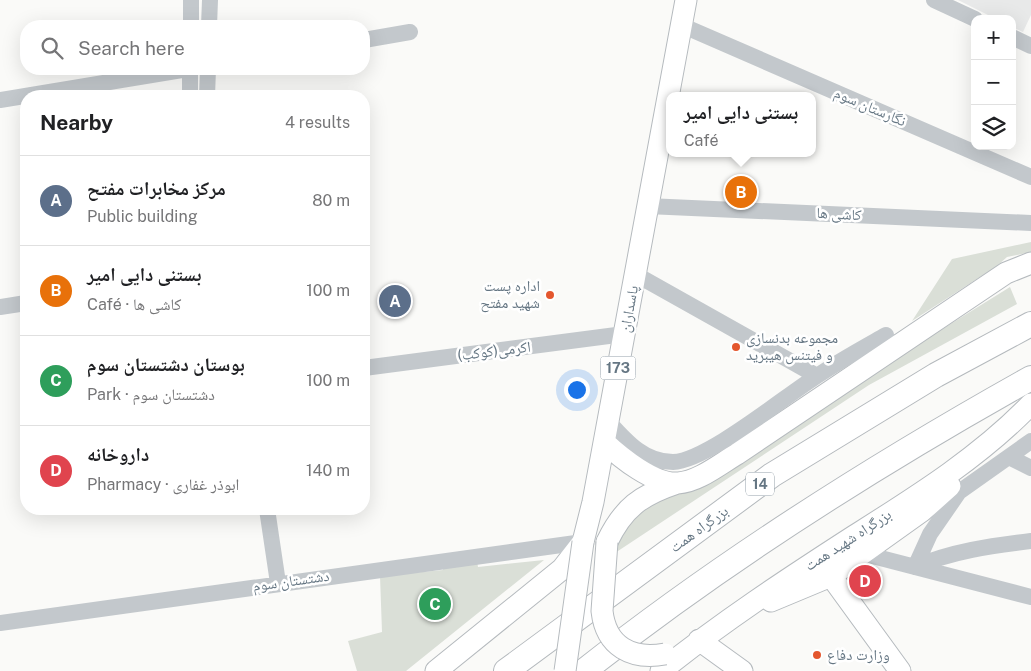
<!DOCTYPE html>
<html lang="en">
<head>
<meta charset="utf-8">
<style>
	:root { --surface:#fff; --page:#f6f6f6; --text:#202124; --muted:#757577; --line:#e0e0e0; --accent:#ea580c }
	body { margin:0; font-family:"Public Sans","Noto Naskh Arabic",sans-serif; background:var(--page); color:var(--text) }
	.controls { position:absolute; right:15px; top:15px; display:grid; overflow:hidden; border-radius:10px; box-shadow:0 5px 20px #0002 }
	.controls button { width:45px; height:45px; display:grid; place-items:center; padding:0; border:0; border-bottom:1px solid var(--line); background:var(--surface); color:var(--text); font:25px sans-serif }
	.you { position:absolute; left:576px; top:389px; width:18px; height:18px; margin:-12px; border:4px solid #fff; border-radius:50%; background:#1a73e8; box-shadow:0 0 0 8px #1a73e833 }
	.badge { display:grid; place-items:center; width:32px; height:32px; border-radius:50%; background:var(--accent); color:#fff; font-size:16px; font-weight:700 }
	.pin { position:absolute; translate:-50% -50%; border:2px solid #fff; box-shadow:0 1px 5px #0006 }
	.popup { position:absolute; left:666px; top:92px; width:150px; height:65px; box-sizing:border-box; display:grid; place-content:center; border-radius:10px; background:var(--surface); filter:drop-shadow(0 1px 4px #0005); font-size:16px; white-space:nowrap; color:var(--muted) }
	.popup b { font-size:19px; color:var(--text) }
	.popup::after { content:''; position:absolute; left:50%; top:100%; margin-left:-10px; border:10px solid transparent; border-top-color:var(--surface) }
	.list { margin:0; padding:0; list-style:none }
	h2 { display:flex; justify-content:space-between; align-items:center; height:65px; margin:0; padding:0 20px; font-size:21px }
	h2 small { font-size:16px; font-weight:400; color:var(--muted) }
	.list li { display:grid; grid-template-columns:32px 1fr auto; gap:15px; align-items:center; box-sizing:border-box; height:90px; padding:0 20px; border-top:1px solid var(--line) }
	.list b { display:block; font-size:19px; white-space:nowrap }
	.list p { margin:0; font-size:16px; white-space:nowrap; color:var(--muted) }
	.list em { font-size:16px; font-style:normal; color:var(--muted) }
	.icon { flex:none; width:28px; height:28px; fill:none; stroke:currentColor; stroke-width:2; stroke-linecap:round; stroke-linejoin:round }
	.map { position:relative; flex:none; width:1031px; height:671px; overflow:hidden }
	.search { position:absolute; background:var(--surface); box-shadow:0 5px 20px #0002; left:20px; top:20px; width:350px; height:55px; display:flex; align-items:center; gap:12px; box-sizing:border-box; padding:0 18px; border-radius:20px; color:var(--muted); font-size:19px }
	.panel { position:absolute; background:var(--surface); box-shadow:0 5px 20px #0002; left:20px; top:90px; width:350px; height:425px; border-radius:20px }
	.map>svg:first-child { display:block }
	.built { fill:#e8e9e9 }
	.green { fill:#dadfd7 }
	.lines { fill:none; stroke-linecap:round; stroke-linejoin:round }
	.major-casing { stroke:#b5babe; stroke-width:23 }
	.highway-casing { stroke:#b4b9bd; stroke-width:26 }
	.minor { stroke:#c3c8cc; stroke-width:16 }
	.major { stroke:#fff; stroke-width:21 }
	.highway { stroke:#fff; stroke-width:24 }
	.major-bridge-casing { stroke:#b5babe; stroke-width:23; stroke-linecap:butt }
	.major-bridge { stroke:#fff; stroke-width:21 }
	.poi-dot { fill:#e4572e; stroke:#fff; stroke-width:2 }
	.labels { text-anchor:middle; stroke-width:5; stroke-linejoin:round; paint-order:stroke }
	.shield { fill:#fff; stroke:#939fa8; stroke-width:1 }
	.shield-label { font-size:14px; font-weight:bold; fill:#657683 }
	.street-label { font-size:15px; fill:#657683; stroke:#fff }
	.poi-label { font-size:15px; fill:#657683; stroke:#fff; text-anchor:start }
</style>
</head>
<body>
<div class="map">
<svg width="1031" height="671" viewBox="0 0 1031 671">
	<rect width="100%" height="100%" fill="#fafaf8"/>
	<path class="built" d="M958,0H1031V15L1023,32L1012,27V19H996Z"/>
	<path class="green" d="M1031,242V252L1007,257L997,266L912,321L952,259Z
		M1010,287L1017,304L869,385L618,551L610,552L634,516L662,500L701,486L862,379Z
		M544,560L406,671H357L348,641L382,632L380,576L443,570V566L477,561L478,567Z"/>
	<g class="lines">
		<defs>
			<path id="major" d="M604,442C620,457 654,485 678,483C698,482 720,464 737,454L1006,273L1031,263
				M607,542C623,508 641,495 677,483
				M831,576L900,671
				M771,601L831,576L922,511L950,486
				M699,640L742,671
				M436,671L562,569L583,542L593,502L686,0
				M661,671C722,622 786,580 851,538C914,498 979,458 1031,404"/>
			<path id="highway" d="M506,671L772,475L936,375L1031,324
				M584,671C723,561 877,464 1031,378"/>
		</defs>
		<use href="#major" class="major-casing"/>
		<use href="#highway" class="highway-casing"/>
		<path class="minor" d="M934,0L975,19
			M681,25L1031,177
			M191,26V0
			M209,26L210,0
			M1012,37L1031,46
			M364,40L410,32
			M190,69V96
			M207,96L208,69
			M0,100L188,69
			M647,206L1031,223
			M635,274L817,376
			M0,307L26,303
			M364,368L624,334
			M608,421C626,441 644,462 673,462C707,461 785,396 817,376C839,361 863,348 886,335
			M1009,457L1031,468
			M267,509L278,583
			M865,554L1031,597
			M915,567L930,534L959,492L1031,441
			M915,567C953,551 990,546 1031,541
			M0,623L583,542"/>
		<use href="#major" class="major"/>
		<use href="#highway" class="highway"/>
		<defs>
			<path id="major-bridge" d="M607,542L602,611C606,647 632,660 665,654
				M565,671L583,542"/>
		</defs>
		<use href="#major-bridge" class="major-bridge-casing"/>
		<use href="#major-bridge" class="major-bridge"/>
	</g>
	<g class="poi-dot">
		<circle cx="550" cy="295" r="5"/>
		<circle cx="736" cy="347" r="5"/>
		<circle cx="817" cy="655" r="5"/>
	</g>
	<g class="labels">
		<g class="shield">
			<rect x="600.5" y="356.5" width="35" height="23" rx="4"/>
			<rect x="746" y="472.5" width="28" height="23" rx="4"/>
		</g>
		<g class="shield-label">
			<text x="618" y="373">173</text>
			<text x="760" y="489">14</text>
		</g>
		<g class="street-label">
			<text transform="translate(870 107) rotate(23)" y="5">نگارستان سوم</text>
			<text transform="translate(839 214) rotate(3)" y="5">کاشی ها</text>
			<text transform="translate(629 309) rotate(-80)" y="5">پاسداران</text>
			<text transform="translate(494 351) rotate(-7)" y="5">اکرمی(کوکب)</text>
			<text transform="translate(699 529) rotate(-36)" y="5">بزرگراه همت</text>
			<text transform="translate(848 540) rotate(-33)" y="5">بزرگراه شهید همت</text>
			<text transform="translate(291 581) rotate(-8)" y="5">دشتستان سوم</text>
		</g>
		<g class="poi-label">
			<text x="540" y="291" text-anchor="end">اداره پست<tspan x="540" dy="17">شهید مفتح</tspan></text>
			<text x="746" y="343">مجموعه بدنسازی<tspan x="746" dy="17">و فیتنس هیبرید</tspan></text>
			<text x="827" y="660">وزارت دفاع</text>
		</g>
	</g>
</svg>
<div class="controls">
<button>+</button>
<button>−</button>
<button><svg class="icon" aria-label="layers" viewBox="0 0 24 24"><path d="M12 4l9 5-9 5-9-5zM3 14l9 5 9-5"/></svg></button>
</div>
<div class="you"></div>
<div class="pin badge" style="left:395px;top:301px;background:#5c6f8a">A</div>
<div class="pin badge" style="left:741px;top:192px;background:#e8710a">B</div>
<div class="popup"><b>بستنی دایی امیر</b>Café</div>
<div class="pin badge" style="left:435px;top:604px;background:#2e9e5b">C</div>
<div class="pin badge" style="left:865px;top:581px;background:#e0444e">D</div>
<div class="search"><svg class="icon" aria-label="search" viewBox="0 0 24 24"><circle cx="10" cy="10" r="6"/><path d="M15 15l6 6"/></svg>Search here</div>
<section class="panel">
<h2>Nearby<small>4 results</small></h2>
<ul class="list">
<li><span class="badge" style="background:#5c6f8a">A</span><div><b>مرکز مخابرات مفتح</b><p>Public building</p></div><em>80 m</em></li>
<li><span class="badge" style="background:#e8710a">B</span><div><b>بستنی دایی امیر</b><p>Café · کاشی ها</p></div><em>100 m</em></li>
<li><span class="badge" style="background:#2e9e5b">C</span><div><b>بوستان دشتستان سوم</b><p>Park · دشتستان سوم</p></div><em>100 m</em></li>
<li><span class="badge" style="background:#e0444e">D</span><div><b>داروخانه</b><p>Pharmacy · ابوذر غفاری</p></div><em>140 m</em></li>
</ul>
</section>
</div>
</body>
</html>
